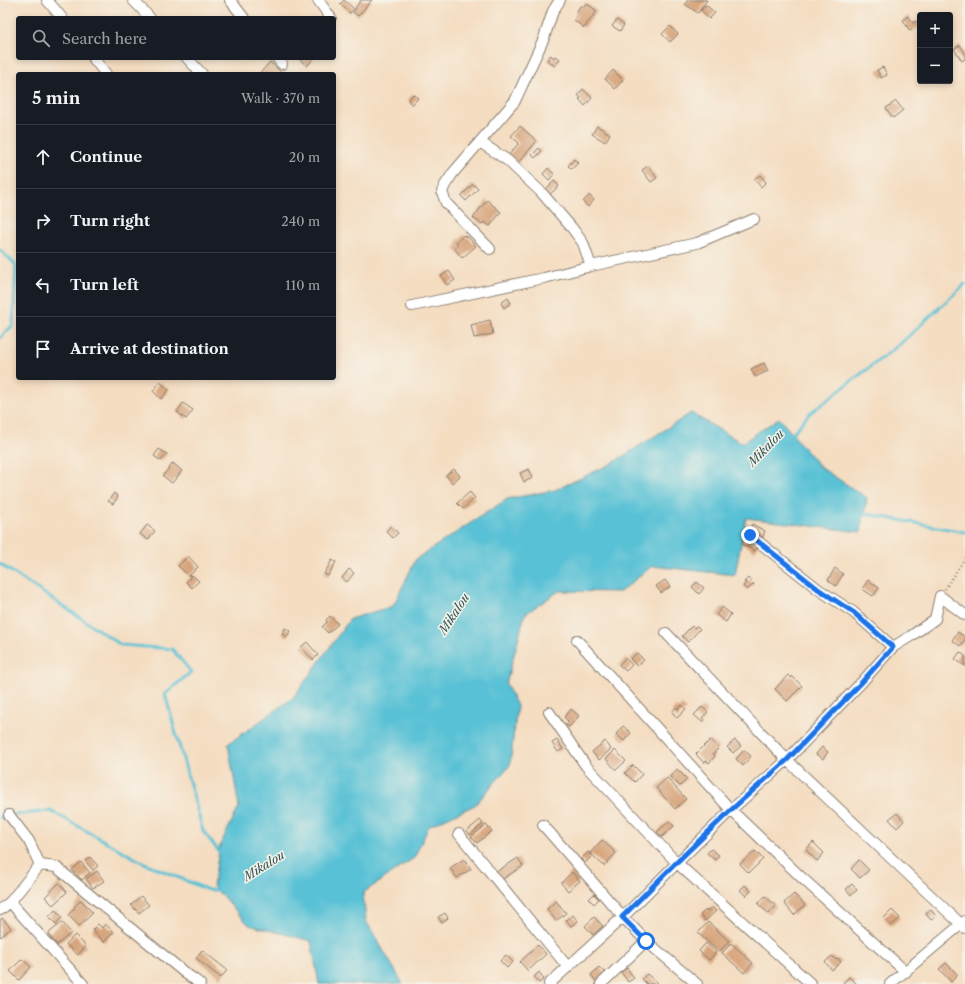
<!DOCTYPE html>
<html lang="en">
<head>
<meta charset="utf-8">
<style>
	:root { --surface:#171b24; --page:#20242c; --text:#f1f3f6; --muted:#9ea1a6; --line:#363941 }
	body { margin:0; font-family:"Libre Caslon Text",serif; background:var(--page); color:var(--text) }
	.controls { position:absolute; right:12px; top:12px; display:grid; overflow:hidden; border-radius:4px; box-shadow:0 2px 6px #0003 }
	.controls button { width:36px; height:36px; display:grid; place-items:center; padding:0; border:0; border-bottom:1px solid var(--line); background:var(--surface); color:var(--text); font:20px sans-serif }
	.stop { position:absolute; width:12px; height:12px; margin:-9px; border:3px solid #1a73e8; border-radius:50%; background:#fff }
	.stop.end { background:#1a73e8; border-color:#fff; box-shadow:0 1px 4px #0008 }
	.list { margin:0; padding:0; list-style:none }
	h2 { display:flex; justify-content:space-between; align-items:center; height:52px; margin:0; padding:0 16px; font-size:17px }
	h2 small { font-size:13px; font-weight:400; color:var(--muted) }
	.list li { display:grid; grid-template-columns:26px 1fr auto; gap:12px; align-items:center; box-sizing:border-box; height:64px; padding:0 16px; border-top:1px solid var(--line) }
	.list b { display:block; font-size:15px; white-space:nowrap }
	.list em { font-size:13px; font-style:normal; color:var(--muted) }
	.icon { flex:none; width:22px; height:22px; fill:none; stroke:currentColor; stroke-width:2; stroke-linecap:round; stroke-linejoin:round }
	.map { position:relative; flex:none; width:965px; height:984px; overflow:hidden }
	.search { position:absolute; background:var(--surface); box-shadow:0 2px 6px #0003; left:16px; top:16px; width:320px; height:44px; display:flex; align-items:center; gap:10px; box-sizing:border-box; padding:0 14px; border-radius:4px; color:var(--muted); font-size:15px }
	.panel { position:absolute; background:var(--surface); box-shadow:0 2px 6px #0003; left:16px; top:72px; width:320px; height:308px; border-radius:4px }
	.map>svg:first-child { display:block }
	.water { fill:#59c1d5; stroke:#3a6e78 }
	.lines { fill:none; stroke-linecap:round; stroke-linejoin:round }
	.stream { stroke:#59c1d5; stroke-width:3 }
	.building { fill:#d7a57d }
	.street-casing { stroke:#887c6e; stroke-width:12 }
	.path { stroke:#887c6e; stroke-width:2; stroke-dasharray:1 3; stroke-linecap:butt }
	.street { stroke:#fff; stroke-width:10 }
	.route { stroke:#1a73e8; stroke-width:5 }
	.labels { text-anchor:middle; stroke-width:3; stroke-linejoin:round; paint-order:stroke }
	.water-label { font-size:12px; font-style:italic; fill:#31565d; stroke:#f7f3e8 }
</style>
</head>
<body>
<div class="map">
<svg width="965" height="984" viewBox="0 0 965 984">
	<rect width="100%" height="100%" fill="#f7f3e8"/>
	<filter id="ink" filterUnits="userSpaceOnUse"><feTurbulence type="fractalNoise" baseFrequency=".025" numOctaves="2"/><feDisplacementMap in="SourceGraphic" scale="8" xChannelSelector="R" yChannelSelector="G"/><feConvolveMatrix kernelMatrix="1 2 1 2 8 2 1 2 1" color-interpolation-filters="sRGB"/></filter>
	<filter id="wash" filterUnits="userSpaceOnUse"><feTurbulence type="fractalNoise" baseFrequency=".012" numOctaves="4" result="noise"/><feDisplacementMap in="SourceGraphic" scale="16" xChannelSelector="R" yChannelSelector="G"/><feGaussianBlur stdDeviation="0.9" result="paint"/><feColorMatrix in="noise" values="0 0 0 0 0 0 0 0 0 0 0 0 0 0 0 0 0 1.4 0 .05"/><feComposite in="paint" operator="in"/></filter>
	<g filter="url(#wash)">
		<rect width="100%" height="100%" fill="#f4ddc1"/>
		<path class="water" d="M691,413L742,443L779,418L820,467L867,498L861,532L746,518L735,575L652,566L620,592L559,591L525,614L506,684L517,706L510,765L475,805L429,826L414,858L363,893L366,921L403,984H319L311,941L249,925L213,886L220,845L239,807L228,744L293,698L350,619L393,606L416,559L507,499L555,490L611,464Z"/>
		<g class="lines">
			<path class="stream" d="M0,250L16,265L13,325L0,338
				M790,436L810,413L900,344L965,284
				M860,513L965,532
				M0,564L121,645L172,649L191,672L165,694L203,831L221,854
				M12,815L51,811L142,862L208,890H221
				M0,817L7,816"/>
		</g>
		<g id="blocks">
			<path class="building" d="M344,0L354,9L350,13L340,4Z
				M361,0H372L358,16L353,12L356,9L355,8Z
				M688,0H707L698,13L685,4Z
				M586,3L597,11L584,28L574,20L578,14L576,12L581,5L583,7Z
				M706,5L715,13L709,19L701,10Z
				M908,16L913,23L916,21L919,26L910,31L903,20Z
				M617,20L624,25L620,31L612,26Z
				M670,26L678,34L670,42L662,34Z
				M960,45L965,53V59L962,61L954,49Z
				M551,55L554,58L555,56L560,59L555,66L547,60Z
				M298,58H314L307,66Z
				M270,62L281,72L279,74H259Z
				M883,67L887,75L881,78L877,70Z
				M613,70L623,80L615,89L605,79Z
				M583,89L592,98L585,106L579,99L581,98L578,95Z
				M413,94L418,98L412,105L408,100Z
				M896,101L903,110L893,118L886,108Z
				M520,126L537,141L517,164L508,156L519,143L511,136Z
				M597,126L610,134L605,142L592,134Z
				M539,148L542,151L535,158L532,155Z
				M574,159L578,163L572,169L568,166Z
				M648,166L657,178L651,182L642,170Z
				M548,168L554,174L549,180L543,174Z
				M760,175L766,182L761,187L754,179Z
				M554,181L559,186L548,196L544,191Z
				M473,184L478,189L466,201L461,196Z
				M589,195L594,200L588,207L583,202Z
				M487,200L501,212L490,226L484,222L482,224L473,218Z
				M464,235L467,238L468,237L476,246L462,258L454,248L458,245L456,242Z
				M449,271L455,280L447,285L441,276Z
				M508,298L511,303L504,308L501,303Z
				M490,320L493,334L474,338L471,325Z
				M764,363L768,371L755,377L751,369Z
				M160,382L169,390L161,399L153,391Z
				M183,403L193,410L186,419L177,412Z
				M159,449L167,454L161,461L154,456Z
				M173,463L182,471L172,483L163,476Z
				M454,469L460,476L452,483L446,475Z
				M529,469L533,478L524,482L520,473Z
				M470,492L475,498L463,509L457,503Z
				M114,493L118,497L113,504L108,501Z
				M752,524L765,531L762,539L748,532Z
				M147,525L155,531L148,540L140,534Z
				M391,526L398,533L393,538L386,531Z
				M748,539L759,544L755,551L742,544L744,541L746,543Z
				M188,556L198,567L189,576L178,566Z
				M332,560L336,562L328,576L324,574Z
				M835,568L843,574L836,586L828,580Z
				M349,569L354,573L347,582L342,578Z
				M192,575L199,581L192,588L186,582Z
				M748,578L754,584L747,590L743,586L746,583L744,582Z
				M665,580L670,587L661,593L656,586Z
				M868,580L879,588L873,596L862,589Z
				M697,582L704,588L699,594L692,587Z
				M722,607L731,614L726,622L716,615Z
				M330,616L338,624L328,633L322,627L327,622L326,620Z
				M692,626L694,628L697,626L700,629L688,642L682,636Z
				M285,628L290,631L287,637L282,634Z
				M958,632L965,637V640L960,646L952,640Z
				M307,642L318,655L313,660L301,647Z
				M960,652L965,656V666L955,659Z
				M637,653L644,660L637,666L630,659Z
				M625,658L632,665L626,671L619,665Z
				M788,675L791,678L792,676L802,686L787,701L775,689Z
				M682,705L686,709L677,718L672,712L676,707L678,709Z
				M702,707L708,712L702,718L704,720L702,722L694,715Z
				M571,709L579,716L569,727L565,724L568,721L564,717Z
				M623,726L631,733L624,741L616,734Z
				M557,740L563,749L558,752L552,743Z
				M710,740L719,748L713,754L715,756L709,763L706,761L704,763L696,754Z
				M735,740L741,746L733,753L727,747Z
				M605,741L611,749L599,760L592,752Z
				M822,747L828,752L823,759L816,754Z
				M615,750L626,761L616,770L606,759Z
				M744,750L751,756L743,766L736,759Z
				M633,765L642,774L635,782L625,773Z
				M677,769L687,779L680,786L670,777Z
				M667,778L686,799L675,809L656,788Z
				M897,813L904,821L897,828L889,819Z
				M480,820L483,824L470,835L467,831Z
				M669,821L674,826L662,837L657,832Z
				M486,825L492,831L477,843L471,837Z
				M602,840L616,853L604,866L590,853Z
				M813,842L824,853L817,861L806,850Z
				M711,849L719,855L715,860L707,853Z
				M755,851L763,859L749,873L740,864Z
				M588,852L592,856L585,863L581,859Z
				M90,857L98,866L93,870L85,861Z
				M518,858L523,866L501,880L496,872Z
				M464,859L471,869L457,878L450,868Z
				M859,860L869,870L860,878L851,869Z
				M81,862L90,873L82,880L72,870Z
				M97,871L104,881L93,888L86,879Z
				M572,872L580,881L568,891L561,883Z
				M59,883L67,892L53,905L45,897Z
				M852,884L857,890L851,895L846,889Z
				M745,885L751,891L746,896L740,890Z
				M594,894L599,899L594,904L589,899Z
				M794,894L805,905L794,915L784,903Z
				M141,896L149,905L139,913L131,905Z
				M765,896L776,906L769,914L758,904Z
				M81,900L93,913L79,926L68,915L75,908L74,907Z
				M556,901L566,913L556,921L547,909Z
				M712,907L716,911L705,921L700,915L706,910L707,911Z
				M55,910L62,917L56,924L49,917Z
				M892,910L900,918L891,926L884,918Z
				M931,910L936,916L931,920L926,914Z
				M445,913L448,918L442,923L438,917Z
				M573,915L578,921L571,926L566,920Z
				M594,917L603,926L593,935L585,926Z
				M2,918L11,928L1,937L0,936V920Z
				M62,922L71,933L57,945L48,934Z
				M708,922L729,941L719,952L698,933Z
				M98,924L102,928L105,924L114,932L104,942L92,930Z
				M75,935L86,946L78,955L66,944Z
				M706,943L716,952L709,960L699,951Z
				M731,943L753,963L744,973L722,953Z
				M538,945L546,954L528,971L520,962Z
				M202,950L227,970L221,978L196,958Z
				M506,955L513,962L507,968L500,961Z
				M832,956L836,960L838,958L841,962L832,970L825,962Z
				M22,959L31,967L19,980L10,971Z
				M946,963L958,975L951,982L939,969Z
				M599,967L607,975L598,984L591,975Z
				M627,968L634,978L628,982L621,972Z
				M539,972L544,979L539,983L534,977Z
				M647,974L658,984H647L642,979Z
				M849,977L857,984H842Z"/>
		</g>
	</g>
	<g filter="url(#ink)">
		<use href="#blocks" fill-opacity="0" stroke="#887c6e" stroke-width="1"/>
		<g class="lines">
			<defs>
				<path id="street" d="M47,0L62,18
					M133,0L150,18
					M230,0L244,18
					M318,0L331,18
					M93,58L106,74
					M187,58L202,74
					M277,58L282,64
					M480,142L507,160L541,192L572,228L583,243L591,266
					M490,249L446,203L442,192L445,185L453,173L515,101L544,38L553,11L560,0
					M412,306L544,278L591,266L697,243L754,219
					M750,535L818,589L853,612L893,647
					M666,633L787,760L965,928
					M577,640L731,810L801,877L906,972
					M549,712L586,766L677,863L811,984
					M543,825L623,917L646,941L697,984
					M459,834L567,966
					M40,865L56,867L185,973L195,980L200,984
					M10,902L83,984
					M0,910L10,902L40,865L29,841L9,815
					M549,984L623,917L677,863L731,810L787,760L862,682L893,647L911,636L935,619L940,596L965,615
					M601,984L646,941
					M890,984L965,921"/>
			</defs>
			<use href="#street" class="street-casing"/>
			<path class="path" d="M945,589L965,558"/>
			<use href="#street" class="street"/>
		</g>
	</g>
	<g class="lines" filter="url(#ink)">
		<path class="route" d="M646,941L622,917L677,862L731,810L787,760L862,682L893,647L853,612L818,589L750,535"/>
	</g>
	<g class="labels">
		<g class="water-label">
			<text transform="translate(766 448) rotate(-46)" y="4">Mikalou</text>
			<text transform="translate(454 614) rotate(-57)" y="4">Mikalou</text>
			<text transform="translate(264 866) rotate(-32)" y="4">Mikalou</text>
		</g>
	</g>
</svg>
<div class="controls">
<button>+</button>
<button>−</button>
</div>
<div class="stop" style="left:646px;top:941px"></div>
<div class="stop end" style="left:750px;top:535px"></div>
<div class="search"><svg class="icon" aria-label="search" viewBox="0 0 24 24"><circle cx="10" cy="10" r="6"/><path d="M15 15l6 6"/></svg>Search here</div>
<section class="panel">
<h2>5 min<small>Walk · 370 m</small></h2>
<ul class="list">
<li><svg class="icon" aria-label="ahead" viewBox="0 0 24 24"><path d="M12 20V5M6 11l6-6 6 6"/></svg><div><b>Continue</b></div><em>20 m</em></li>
<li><svg class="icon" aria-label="right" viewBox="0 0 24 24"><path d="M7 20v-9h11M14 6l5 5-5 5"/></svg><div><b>Turn right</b></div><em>240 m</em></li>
<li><svg class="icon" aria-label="left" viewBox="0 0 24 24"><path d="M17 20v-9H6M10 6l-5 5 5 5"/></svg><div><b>Turn left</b></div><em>110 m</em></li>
<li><svg class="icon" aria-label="arrive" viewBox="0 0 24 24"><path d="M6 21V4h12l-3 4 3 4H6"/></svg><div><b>Arrive at destination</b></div></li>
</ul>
</section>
</div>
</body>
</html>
